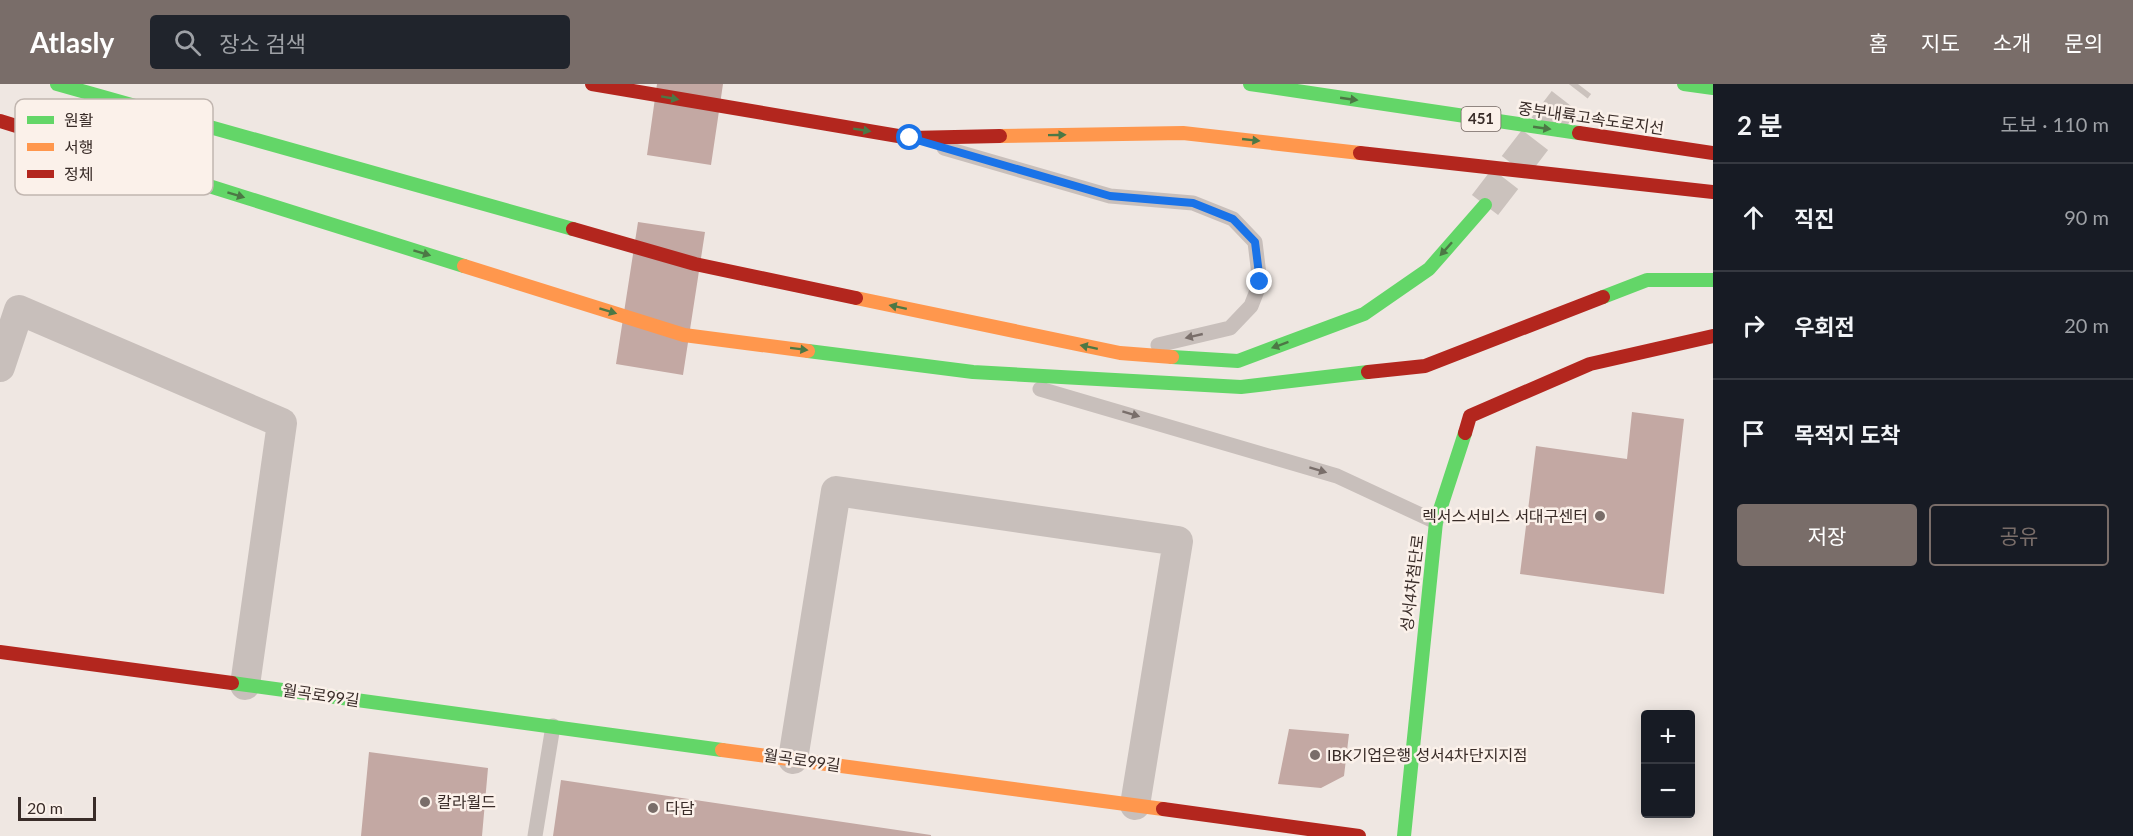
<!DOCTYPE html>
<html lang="ko">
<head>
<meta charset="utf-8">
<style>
	:root { --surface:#171b24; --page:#20242c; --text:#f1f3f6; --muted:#9ea1a6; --line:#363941; --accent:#796d69 }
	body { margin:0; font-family:Lato,"Noto Sans KR",sans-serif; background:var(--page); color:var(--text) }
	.controls { position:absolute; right:18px; bottom:18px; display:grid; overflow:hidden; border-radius:6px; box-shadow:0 3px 15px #0003 }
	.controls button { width:54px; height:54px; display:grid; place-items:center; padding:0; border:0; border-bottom:2px solid var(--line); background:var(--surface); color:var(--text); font:30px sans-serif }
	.scale { position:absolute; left:18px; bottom:15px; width:78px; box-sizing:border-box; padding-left:6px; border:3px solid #392c28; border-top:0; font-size:16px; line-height:21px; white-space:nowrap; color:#392c28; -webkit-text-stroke:4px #fbf1ea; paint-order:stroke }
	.stop { position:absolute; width:18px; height:18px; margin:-14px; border:4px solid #1a73e8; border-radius:50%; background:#fff }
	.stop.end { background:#1a73e8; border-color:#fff; box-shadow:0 2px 6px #0008 }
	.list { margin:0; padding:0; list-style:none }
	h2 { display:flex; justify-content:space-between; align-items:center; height:78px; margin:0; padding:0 24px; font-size:26px }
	h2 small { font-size:20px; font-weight:400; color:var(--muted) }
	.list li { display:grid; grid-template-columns:39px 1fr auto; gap:18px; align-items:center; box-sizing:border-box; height:108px; padding:0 24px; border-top:2px solid var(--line) }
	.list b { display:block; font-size:22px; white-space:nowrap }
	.list em { font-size:20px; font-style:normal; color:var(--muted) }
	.actions { display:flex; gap:12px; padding:18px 24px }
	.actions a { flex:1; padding:14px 0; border:2px solid var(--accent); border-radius:6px; text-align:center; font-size:21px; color:var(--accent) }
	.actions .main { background:var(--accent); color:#fff }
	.icon { flex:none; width:33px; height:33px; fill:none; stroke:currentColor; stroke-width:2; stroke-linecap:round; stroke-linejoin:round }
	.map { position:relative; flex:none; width:1713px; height:752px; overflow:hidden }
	header { display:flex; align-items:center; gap:36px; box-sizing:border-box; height:84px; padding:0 30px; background:var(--accent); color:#fff }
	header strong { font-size:28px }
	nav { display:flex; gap:33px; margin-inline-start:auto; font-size:21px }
	.search { width:420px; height:54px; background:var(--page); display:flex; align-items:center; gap:15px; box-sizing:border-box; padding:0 21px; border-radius:6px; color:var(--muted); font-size:22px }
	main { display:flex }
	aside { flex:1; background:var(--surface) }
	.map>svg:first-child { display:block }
	.building { fill:#c3a8a3 }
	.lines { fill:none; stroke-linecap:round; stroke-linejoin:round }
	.highway-tunnel { stroke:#cbc2bd; stroke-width:33; stroke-dasharray:33 16; stroke-linecap:butt }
	.lane { stroke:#c8bfbb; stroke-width:15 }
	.street { stroke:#c8bfbb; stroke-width:30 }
	.fast { stroke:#63d668; stroke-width:14 }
	.slow { stroke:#ff974d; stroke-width:14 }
	.jam { stroke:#b3261e; stroke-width:14 }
	.oneway { fill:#4c7845 }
	.oneway2 { fill:#796e6a }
	.route { stroke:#1a73e8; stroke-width:8 }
	.poi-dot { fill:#796d69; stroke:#fbf1ea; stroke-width:2 }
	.labels { text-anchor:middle; stroke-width:5; stroke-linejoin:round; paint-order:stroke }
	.shield { fill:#fbf1ea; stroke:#736762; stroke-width:1.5 }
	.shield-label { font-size:15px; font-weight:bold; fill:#392c28 }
	.street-label { font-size:16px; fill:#392c28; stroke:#fbf1ea }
	.poi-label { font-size:16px; fill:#392c28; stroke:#fbf1ea; text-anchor:start }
	.key { fill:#fbf1ea; stroke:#c1b6b0; stroke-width:1.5 }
	.key-label { font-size:16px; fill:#392c28 }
</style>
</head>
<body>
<header>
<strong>Atlasly</strong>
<div class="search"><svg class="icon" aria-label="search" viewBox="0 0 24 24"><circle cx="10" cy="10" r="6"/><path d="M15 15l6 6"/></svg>장소 검색</div>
<nav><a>홈</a><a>지도</a><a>소개</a><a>문의</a></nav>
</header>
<main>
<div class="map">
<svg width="1713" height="752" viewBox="0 0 1713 752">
	<rect width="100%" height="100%" fill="#efe7e2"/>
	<path class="building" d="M657,0H723L711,81L647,71Z
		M638,138L705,148L683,291L616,280Z
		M1632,328L1684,335L1664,510L1520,490L1536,362L1627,375Z
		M1289,645L1349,650L1344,692L1321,704L1278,700Z
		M369,668L488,684L482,752H361Z
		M561,696L931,751V752H553Z"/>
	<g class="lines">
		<path class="highway-tunnel" d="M1485,121L1578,0"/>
		<path class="lane" d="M944,64L1110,112L1193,119L1233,135L1255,158L1260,199L1251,222L1230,244L1158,261
			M1040,305L1337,392L1436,438
			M535,752L553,642"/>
		<path class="street" d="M0,283L19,226L282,339L245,601
			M793,675L836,407L1178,457L1135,721"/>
		<path class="fast" d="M57,0L573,145
			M1250,0L1579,49
			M1684,0L1713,4
			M174,91L464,182
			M1603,213L1647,196H1713
			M808,267L973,288L1241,303L1368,288
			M1172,273L1238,277L1364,230L1429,185L1485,121
			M232,599L722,666
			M1404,752L1436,438L1465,349"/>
		<path class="slow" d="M1000,52L1183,49L1360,69
			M464,182L684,251L808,267
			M856,214L1120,269L1172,273
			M722,666L1163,725"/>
		<path class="jam" d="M592,0L910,54L1000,52
			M0,37L174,91
			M1579,49L1713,69
			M1360,69L1713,108
			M573,145L695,180L856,214
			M1368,288L1425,282L1603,213
			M1465,349L1470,332L1590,280L1713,252
			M0,568L232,599
			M1163,725L1359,752"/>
	</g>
	<defs><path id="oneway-solid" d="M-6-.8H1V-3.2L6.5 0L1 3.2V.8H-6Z" transform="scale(1.5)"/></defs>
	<g class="oneway">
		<use href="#oneway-solid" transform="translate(670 14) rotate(10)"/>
		<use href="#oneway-solid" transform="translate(1349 15) rotate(8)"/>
		<use href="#oneway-solid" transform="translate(1542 44) rotate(8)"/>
		<use href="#oneway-solid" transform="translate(862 46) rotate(9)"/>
		<use href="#oneway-solid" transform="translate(1057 51) rotate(-1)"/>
		<use href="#oneway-solid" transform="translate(1251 56) rotate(6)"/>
		<use href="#oneway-solid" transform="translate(236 111) rotate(17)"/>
		<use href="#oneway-solid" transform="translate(1446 165) rotate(132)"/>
		<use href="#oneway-solid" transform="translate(422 169) rotate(17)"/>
		<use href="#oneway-solid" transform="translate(898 223) rotate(-168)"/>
		<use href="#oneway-solid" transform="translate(608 227) rotate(17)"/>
		<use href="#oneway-solid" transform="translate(1280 261) rotate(160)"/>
		<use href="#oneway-solid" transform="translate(1089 263) rotate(-168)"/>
		<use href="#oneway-solid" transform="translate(799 265) rotate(7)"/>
	</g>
	<g class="oneway2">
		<use href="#oneway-solid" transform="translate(1194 252) rotate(167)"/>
		<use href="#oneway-solid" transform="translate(1131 330) rotate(17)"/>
		<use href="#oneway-solid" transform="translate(1318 386) rotate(17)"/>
	</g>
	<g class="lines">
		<path class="route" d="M910,54L1110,112L1193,119L1233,135L1255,158L1260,198"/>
	</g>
	<g class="poi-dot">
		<circle cx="1600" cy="432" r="6"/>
		<circle cx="1315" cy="671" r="6"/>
		<circle cx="425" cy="718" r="6"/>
		<circle cx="653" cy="724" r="6"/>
	</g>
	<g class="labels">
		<rect class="shield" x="1461.5" y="23" width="39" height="24" rx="4.5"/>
		<g class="shield-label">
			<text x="1481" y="40">451</text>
		</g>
		<g class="street-label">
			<text transform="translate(1591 34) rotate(8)" y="6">중부내륙고속도로지선</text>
			<text transform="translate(1412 499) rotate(-83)" y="6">성서4차첨단로</text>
			<text transform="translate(321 611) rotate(8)" y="6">월곡로99길</text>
			<text transform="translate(802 676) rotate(8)" y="6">월곡로99길</text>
		</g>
		<g class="poi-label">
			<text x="1588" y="438" text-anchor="end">렉서스서비스 서대구센터</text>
			<text x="1327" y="677">IBK기업은행 성서4차단지지점</text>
			<text x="437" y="724">칼라월드</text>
			<text x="665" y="730">다담</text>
		</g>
	</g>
	<rect x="15" y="15" width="198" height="96" rx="9" class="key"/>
	<rect x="27" y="32" width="27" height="8" fill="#63d668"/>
	<rect x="27" y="59" width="27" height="8" fill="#ff974d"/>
	<rect x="27" y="86" width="27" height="8" fill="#b3261e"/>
	<g class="key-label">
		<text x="64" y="42">원활</text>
		<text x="64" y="69">서행</text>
		<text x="64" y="96">정체</text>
	</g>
</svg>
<div class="controls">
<button>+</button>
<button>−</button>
</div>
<div class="scale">20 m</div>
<div class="stop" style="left:910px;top:54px"></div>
<div class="stop end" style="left:1260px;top:198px"></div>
</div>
<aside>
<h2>2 분<small>도보 · 110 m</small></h2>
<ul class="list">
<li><svg class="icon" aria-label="ahead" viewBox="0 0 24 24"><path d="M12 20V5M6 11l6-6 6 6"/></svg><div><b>직진</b></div><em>90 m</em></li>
<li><svg class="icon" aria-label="right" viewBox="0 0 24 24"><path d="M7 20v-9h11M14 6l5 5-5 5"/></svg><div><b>우회전</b></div><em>20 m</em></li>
<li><svg class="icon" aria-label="arrive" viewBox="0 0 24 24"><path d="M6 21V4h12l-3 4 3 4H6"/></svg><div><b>목적지 도착</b></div></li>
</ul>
<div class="actions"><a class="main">저장</a><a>공유</a></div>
</aside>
</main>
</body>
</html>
